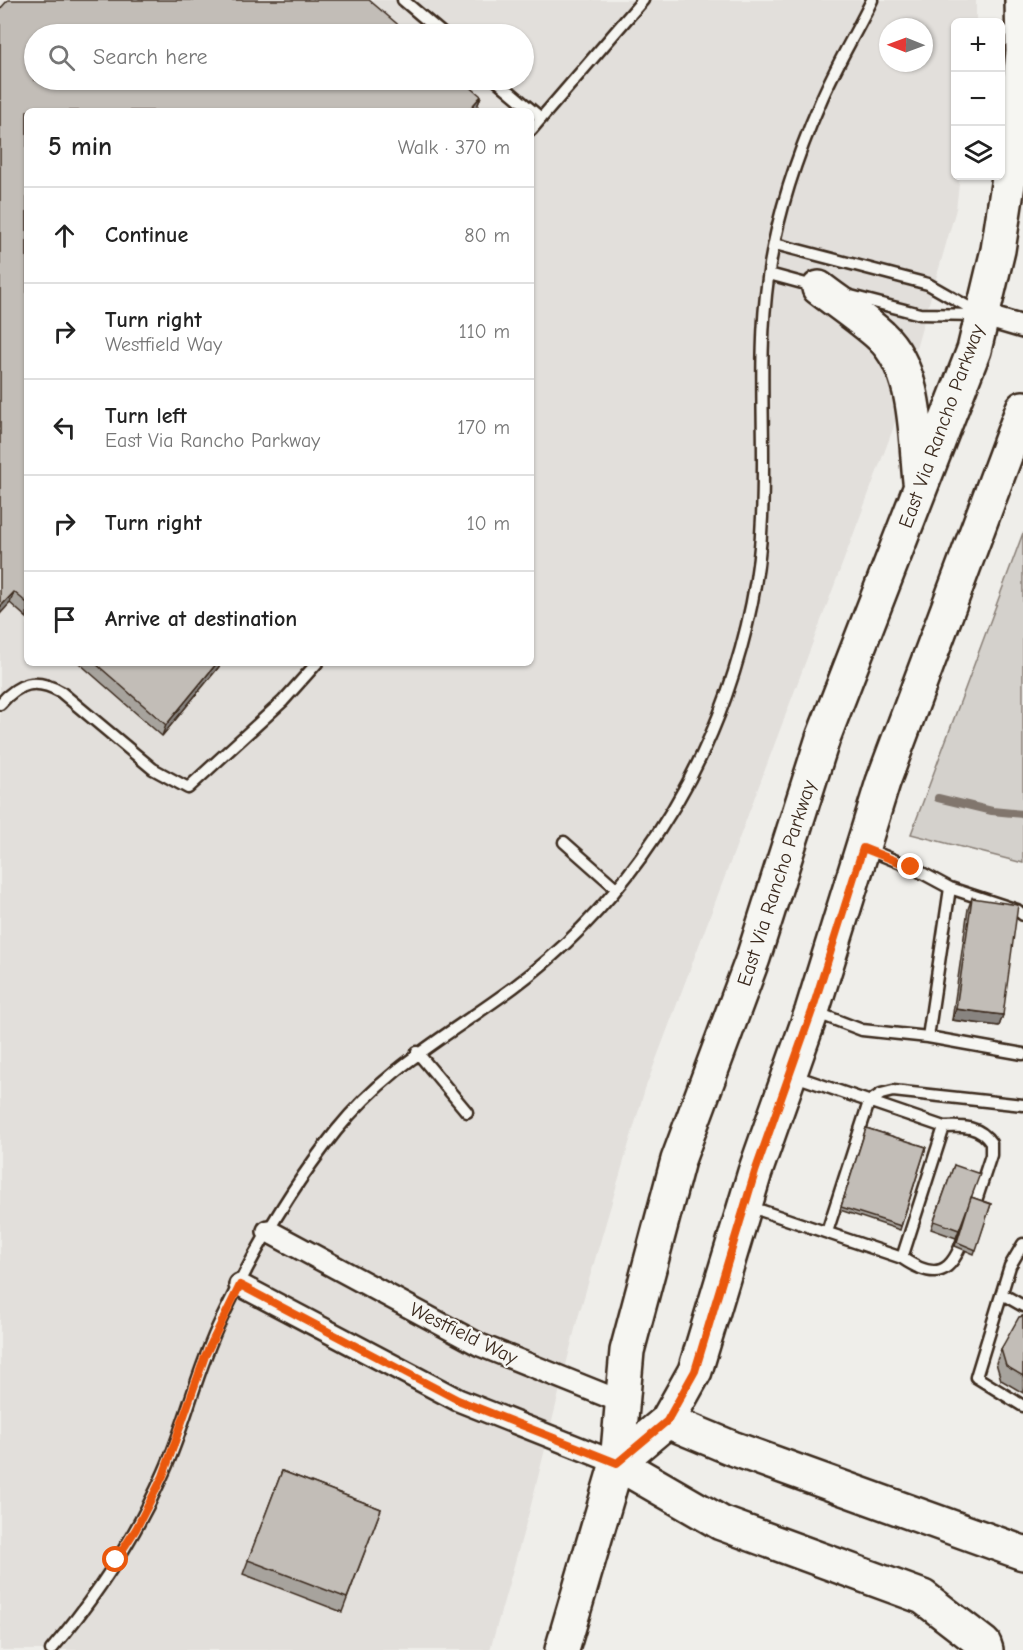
<!DOCTYPE html>
<html lang="en">
<head>
<meta charset="utf-8">
<style>
	:root { --surface:#fff; --page:#f2f2f2; --text:#222; --muted:#767676; --line:#e0e0e0 }
	body { margin:0; font-family:"Comic Neue",sans-serif; background:var(--page); color:var(--text) }
	.controls { position:absolute; right:18px; top:18px; display:grid; overflow:hidden; border-radius:9px; box-shadow:0 2px 4px #0004 }
	.controls button { width:54px; height:54px; display:grid; place-items:center; padding:0; border:0; border-bottom:2px solid var(--line); background:var(--surface); color:var(--text); font:30px sans-serif }
	.compass { position:absolute; left:879px; top:18px; width:54px; height:54px; border-radius:50%; background:var(--surface); box-shadow:0 2px 4px #0004; rotate:271deg }
	.stop { position:absolute; width:18px; height:18px; margin:-14px; border:4px solid #ea580c; border-radius:50%; background:#fff }
	.stop.end { background:#ea580c; border-color:#fff; box-shadow:0 2px 6px #0008 }
	.list { margin:0; padding:0; list-style:none }
	h2 { display:flex; justify-content:space-between; align-items:center; height:78px; margin:0; padding:0 24px; font-size:26px }
	h2 small { font-size:20px; font-weight:400; color:var(--muted) }
	.list li { display:grid; grid-template-columns:39px 1fr auto; gap:18px; align-items:center; box-sizing:border-box; height:96px; padding:0 24px; border-top:2px solid var(--line) }
	.list b { display:block; font-size:22px; white-space:nowrap }
	.list p { margin:0; font-size:20px; white-space:nowrap; color:var(--muted) }
	.list em { font-size:20px; font-style:normal; color:var(--muted) }
	.icon { flex:none; width:33px; height:33px; fill:none; stroke:currentColor; stroke-width:2; stroke-linecap:round; stroke-linejoin:round }
	.map { position:relative; flex:none; width:1023px; height:1650px; overflow:hidden }
	.search { position:absolute; background:var(--surface); box-shadow:0 2px 4px #0004; left:24px; top:24px; width:510px; height:66px; display:flex; align-items:center; gap:15px; box-sizing:border-box; padding:0 21px; border-radius:33px; color:var(--muted); font-size:22px }
	.panel { position:absolute; background:var(--surface); box-shadow:0 2px 4px #0004; left:24px; top:108px; width:510px; height:558px; border-radius:9px }
	.map>svg:first-child { display:block }
	.built { fill:#e2dfdb; fill-rule:evenodd }
	.green { fill:#d4d1cc; stroke:#887e75; stroke-width:1.5 }
	.lines { fill:none; stroke-linecap:round; stroke-linejoin:round }
	.stream { stroke:#81766d; stroke-width:8 }
	.lane-casing { stroke:#3b2a1e; stroke-width:15 }
	.street-casing { stroke:#3b2a1e; stroke-width:26 }
	.primary-casing { stroke:#3b2a1e; stroke-width:38 }
	.highway-casing { stroke:#3b2a1e; stroke-width:38 }
	.lane { stroke:#f6f6f2; stroke-width:10 }
	.street { stroke:#f6f6f2; stroke-width:21 }
	.primary { stroke:#f6f6f2; stroke-width:33 }
	.highway { stroke:#f6f6f2; stroke-width:33 }
	.wall { fill:#a7a39d; stroke:#3b2a1e; stroke-width:1.5 }
	.shaded-wall { fill:#888480; stroke:#3b2a1e; stroke-width:1.5 }
	.building { fill:#c2bdb7; stroke:#3b2a1e; stroke-width:1.5 }
	.route { stroke:#ea580c; stroke-width:8 }
	.labels { text-anchor:middle; stroke-width:4.5; stroke-linejoin:round; paint-order:stroke }
	.street-label { font-size:20px; fill:#3b2a1e; stroke:#f6f6f2 }
</style>
</head>
<body>
<div class="map">
<svg width="1023" height="1650" viewBox="0 0 1023 1650">
	<rect width="100%" height="100%" fill="#efeeea"/>
	<filter id="ink" filterUnits="userSpaceOnUse"><feTurbulence type="fractalNoise" baseFrequency=".0167" numOctaves="2"/><feDisplacementMap in="SourceGraphic" scale="12" xChannelSelector="R" yChannelSelector="G"/><feConvolveMatrix kernelMatrix="1 2 1 2 8 2 1 2 1" color-interpolation-filters="sRGB"/></filter>
	<g filter="url(#ink)">
		<path class="built" d="M0,0H976V22H956V176H960L956,209L893,429L645,1089L577,1321L530,1509L490,1650H0ZM888,27H924V63H888ZM34,34H524V80H34ZM27,111H531V663H27Z"/>
		<path class="green" d="M1023,533V863L911,834Z"/>
		<g class="lines">
			<path class="stream" d="M938,798L992,811L1023,814"/>
			<defs>
				<path id="lane" d="M403,0L443,34
					M496,80L541,118
					M531,130L643,0
					M775,244L928,284L979,313
					M769,274L817,287
					M847,295L920,314L979,315
					M0,704C19,682 36,678 61,692L153,769L188,788L283,701L317,663
					M564,842L616,888
					M867,849L911,867L950,888L928,1037
					M950,888L1017,910L1023,915
					M815,1012L862,1030L928,1037L1023,1054
					M417,1052L467,1112
					M944,1127C963,1126 980,1126 991,1143V1155L972,1213
					M748,1206L902,1258L944,1127L792,1075
					M827,1232L869,1102L881,1094L893,1091L1023,1105
					M1023,1244L1010,1266L976,1377L1023,1406
					M902,1258C936,1281 952,1274 964,1236
					M1002,1294L1023,1306
					M51,1650C96,1597 136,1536 164,1472C186,1423 197,1369 221,1320C253,1253 290,1189 336,1131C389,1065 448,1036 514,987C611,915 686,809 726,696C746,639 760,578 762,517C766,437 757,358 768,278C776,218 796,158 820,103C835,67 855,35 872,0"/>
				<path id="street" d="M982,315L1023,327
					M268,1231L480,1345L622,1402
					M240,1285L458,1400L617,1463"/>
				<path id="primary" d="M819,288C840,304 862,319 881,336C918,371 915,435 920,481
					M617,1463L667,1421L695,1371L755,1172L812,1011L883,782L1023,408
					M562,1650L617,1463L627,1351L678,1160L753,958L823,738L974,350L998,250L1013,151L1023,52L1022,0"/>
				<path id="highway" d="M667,1421L732,1448L1023,1553
					M617,1463L721,1523L923,1597L984,1644L986,1650"/>
			</defs>
			<use href="#lane" class="lane-casing"/>
			<use href="#street" class="street-casing"/>
			<use href="#primary" class="primary-casing"/>
			<use href="#highway" class="highway-casing"/>
			<use href="#lane" class="lane"/>
			<use href="#street" class="street"/>
			<use href="#primary" class="primary"/>
			<use href="#highway" class="highway"/>
		</g>
		<path class="wall" d="M0,9L481,96L477,107L473,111H27V618L10,603Z
			M79,663H222L162,736Z
			M972,898L1003,1015L999,1026L952,1020L968,909Z
			M866,1128L926,1147L900,1230L840,1210Z
			M954,1165L971,1197L991,1204L974,1254L955,1246L968,1205L956,1238L931,1229Z
			M1023,1316V1393L1001,1380L996,1363L1001,1349Z
			M282,1471L381,1509L342,1612L243,1574Z"/>
		<path class="shaded-wall" d="M481,96L477,107L473,111H468Z
			M14,592L10,603L0,614V607Z
			M217,663H222L162,736L166,725Z
			M956,1009L1003,1015L999,1026L952,1020Z"/>
		<path class="building" d="M8,0H369L409,34H34V80H462L481,96L468,111H27V603L14,592L0,607V9Z
			M95,663H217L166,725Z
			M972,898L1018,905L1003,1015L956,1009Z
			M866,1128L926,1147L901,1226L841,1207Z
			M954,1165L980,1174L959,1230L934,1221Z
			M971,1197L991,1204L976,1250L957,1242Z
			M1023,1316V1376L1006,1366L1001,1349L1019,1317Z
			M282,1471L381,1509L347,1598L248,1560Z"/>
	</g>
	<g class="lines" filter="url(#ink)">
		<path class="route" d="M116,1560L136,1529L163,1476L205,1356L240,1285L458,1400L617,1463L667,1421L695,1371L755,1172L812,1011L863,848L911,867"/>
	</g>
	<g class="labels">
		<g class="street-label">
			<text transform="translate(941 426) rotate(-70)" y="7">East Via Rancho Parkway</text>
			<text transform="translate(776 883) rotate(-72)" y="7">East Via Rancho Parkway</text>
			<text transform="translate(464 1333) rotate(26)" y="7">Westfield Way</text>
		</g>
	</g>
</svg>
<div class="controls">
<button>+</button>
<button>−</button>
<button><svg class="icon" aria-label="layers" viewBox="0 0 24 24"><path d="M12 4l9 5-9 5-9-5zM3 14l9 5 9-5"/></svg></button>
</div>
<svg class="compass" viewBox="-18 -18 36 36"><path d="M0-13l5 13h-10z" fill="#e53935"/><path d="M0 13l5-13h-10z" fill="#767676"/></svg>
<div class="stop" style="left:116px;top:1560px"></div>
<div class="stop end" style="left:911px;top:867px"></div>
<div class="search"><svg class="icon" aria-label="search" viewBox="0 0 24 24"><circle cx="10" cy="10" r="6"/><path d="M15 15l6 6"/></svg>Search here</div>
<section class="panel">
<h2>5 min<small>Walk · 370 m</small></h2>
<ul class="list">
<li><svg class="icon" aria-label="ahead" viewBox="0 0 24 24"><path d="M12 20V5M6 11l6-6 6 6"/></svg><div><b>Continue</b></div><em>80 m</em></li>
<li><svg class="icon" aria-label="right" viewBox="0 0 24 24"><path d="M7 20v-9h11M14 6l5 5-5 5"/></svg><div><b>Turn right</b><p>Westfield Way</p></div><em>110 m</em></li>
<li><svg class="icon" aria-label="left" viewBox="0 0 24 24"><path d="M17 20v-9H6M10 6l-5 5 5 5"/></svg><div><b>Turn left</b><p>East Via Rancho Parkway</p></div><em>170 m</em></li>
<li><svg class="icon" aria-label="right" viewBox="0 0 24 24"><path d="M7 20v-9h11M14 6l5 5-5 5"/></svg><div><b>Turn right</b></div><em>10 m</em></li>
<li><svg class="icon" aria-label="arrive" viewBox="0 0 24 24"><path d="M6 21V4h12l-3 4 3 4H6"/></svg><div><b>Arrive at destination</b></div></li>
</ul>
</section>
</div>
</body>
</html>
